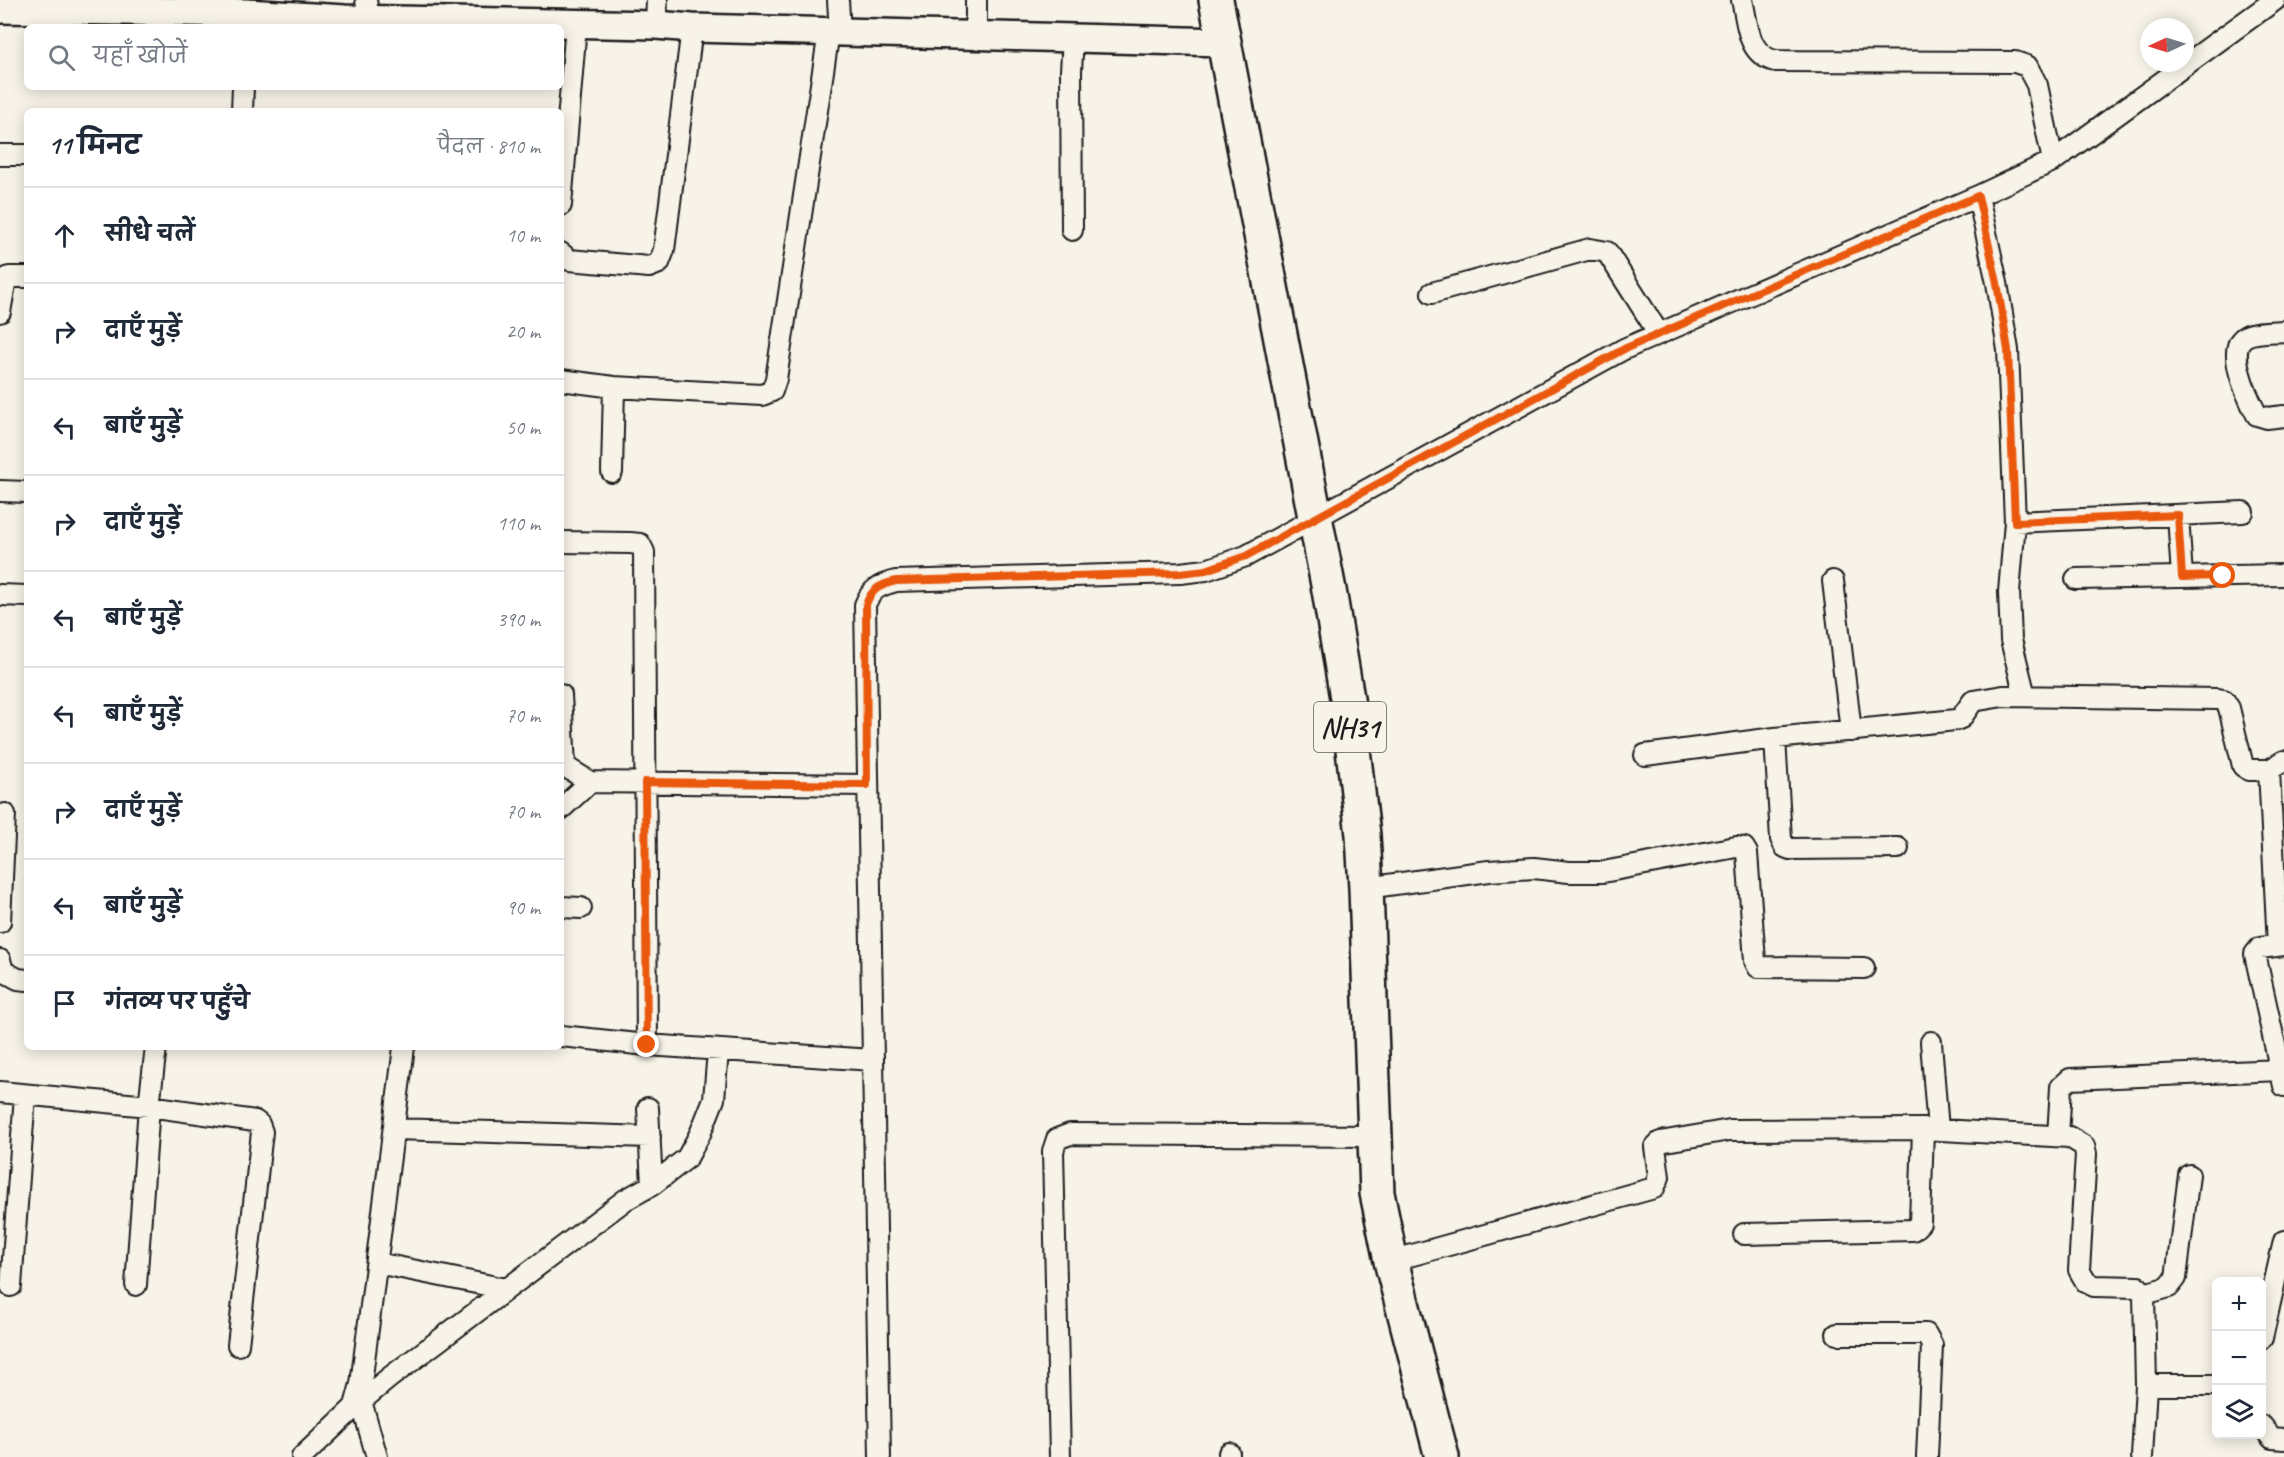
<!DOCTYPE html>
<html lang="hi">
<head>
<meta charset="utf-8">
<style>
	:root { --surface:#fff; --page:#f6f6f7; --text:#1f2937; --muted:#747a83; --line:#e0e1e3 }
	body { margin:0; font-family:Caveat,"Playpen Sans Deva",sans-serif; background:var(--page); color:var(--text) }
	.controls { position:absolute; right:18px; bottom:18px; display:grid; overflow:hidden; border-radius:9px; box-shadow:0 3px 15px #0003 }
	.controls button { width:54px; height:54px; display:grid; place-items:center; padding:0; border:0; border-bottom:2px solid var(--line); background:var(--surface); color:var(--text); font:30px sans-serif }
	.compass { position:absolute; left:2140px; top:18px; width:54px; height:54px; border-radius:50%; background:var(--surface); box-shadow:0 3px 15px #0003; rotate:266deg }
	.stop { position:absolute; width:18px; height:18px; margin:-14px; border:4px solid #ea580c; border-radius:50%; background:#fff }
	.stop.end { background:#ea580c; border-color:#fff; box-shadow:0 2px 6px #0008 }
	.list { margin:0; padding:0; list-style:none }
	h2 { display:flex; justify-content:space-between; align-items:center; height:78px; margin:0; padding:0 24px; font-size:26px }
	h2 small { font-size:20px; font-weight:400; color:var(--muted) }
	.list li { display:grid; grid-template-columns:39px 1fr auto; gap:18px; align-items:center; box-sizing:border-box; height:96px; padding:0 24px; border-top:2px solid var(--line) }
	.list b { display:block; font-size:22px; white-space:nowrap }
	.list em { font-size:20px; font-style:normal; color:var(--muted) }
	.icon { flex:none; width:33px; height:33px; fill:none; stroke:currentColor; stroke-width:2; stroke-linecap:round; stroke-linejoin:round }
	.map { position:relative; flex:none; width:2284px; height:1457px; overflow:hidden }
	.search { position:absolute; background:var(--surface); box-shadow:0 3px 15px #0003; left:24px; top:24px; width:540px; height:66px; display:flex; align-items:center; gap:15px; box-sizing:border-box; padding:0 21px; border-radius:9px; color:var(--muted); font-size:22px }
	.panel { position:absolute; background:var(--surface); box-shadow:0 3px 15px #0003; left:24px; top:108px; width:540px; height:942px; border-radius:9px }
	.map>svg:first-child { display:block }
	.lines { fill:none; stroke-linecap:round; stroke-linejoin:round }
	.street-casing { stroke:#1c1c1c; stroke-width:24 }
	.secondary-casing { stroke:#1c1c1c; stroke-width:32 }
	.highway-casing { stroke:#1c1c1c; stroke-width:38 }
	.street { stroke:#f7f3e8; stroke-width:20 }
	.secondary { stroke:#f7f3e8; stroke-width:27 }
	.highway { stroke:#f7f3e8; stroke-width:33 }
	.route { stroke:#ea580c; stroke-width:8 }
	.labels { text-anchor:middle; stroke-width:6; stroke-linejoin:round; paint-order:stroke }
	.shield { fill:#f7f3e8; stroke:#5e5c59; stroke-width:1.5 }
	.shield-label { font-size:28px; font-weight:bold; fill:#1c1c1c }
</style>
</head>
<body>
<div class="map">
<svg width="2284" height="1457" viewBox="0 0 2284 1457">
	<rect width="100%" height="100%" fill="#f7f3e8"/>
	<filter id="ink" filterUnits="userSpaceOnUse"><feTurbulence type="fractalNoise" baseFrequency=".0167" numOctaves="2"/><feDisplacementMap in="SourceGraphic" scale="12" xChannelSelector="R" yChannelSelector="G"/><feConvolveMatrix kernelMatrix="1 2 1 2 8 2 1 2 1" color-interpolation-filters="sRGB"/></filter>
	<g filter="url(#ink)">
		<g class="lines">
			<defs>
				<path id="street" d="M366,0L369,19
					M838,0L840,32
					M976,0V36
					M1742,0C1748,24 1747,54 1775,61L2015,62L2027,66L2037,85L2053,161
					M656,25L657,0
					M242,111L243,87
					M0,155H27
					M1978,196L1997,283L2008,350L2015,522L2243,512
					M561,205L576,25
					M1072,230L1071,71L1073,38
					M561,253L569,260L649,267L659,263L664,250L692,28
					M1432,293L1590,249L1607,252L1659,334
					M0,312L6,279L9,277H27
					M2284,331C2273,332 2256,331 2246,336C2224,348 2248,398 2257,415L2267,418L2284,416
					M561,380L614,387L762,395L772,391L776,379L829,32
					M612,472L614,387
					M0,491L27,492
					M2178,515L2182,577
					M2015,522L2009,592L2011,640L2025,696
					M561,542L630,543L640,544L644,552L647,1045L873,1060
					M2076,579L2284,575
					M1833,581L1851,731
					M0,595L27,596
					M561,695L565,766
					M1645,755L1775,738
					M561,764L590,782L867,785
					M2269,770L2284,761
					M561,809L590,782
					M1898,848L1790,849L1785,847L1781,839L1775,738L1956,720L1961,718L1973,701L2003,696L2218,699L2224,700L2229,708L2243,766L2249,770H2269L2278,946
					M1366,888L1489,871L1534,868L1569,872H1603L1736,847L1744,848L1747,853L1755,961L1758,967L1864,968
					M561,907L581,908
					M0,922L5,814
					M2284,945L2260,948L2255,954L2284,1086
					M0,960L3,971L18,979L27,980
					M561,1036L647,1045
					M1931,1042L1938,1130
					M0,1092L149,1106L255,1121L259,1124L262,1132L238,1345
					M648,1108L652,1185
					M395,1129L650,1137
					M2058,1136L2061,1087L2070,1079L2280,1070
					M1744,1234L1913,1230L1920,1223L1923,1129L2069,1137L2084,1146L2086,1154L2079,1270L2086,1282L2094,1286L2138,1287L2144,1294L2146,1385L2142,1457
					M1391,1261L1654,1188L1659,1177L1655,1147L1660,1142L1730,1130L1923,1129
					M377,1263L506,1289
					M136,1285L149,1106L156,1047
					M11,1286L25,1095
					M2144,1294L2169,1287L2176,1278L2189,1175
					M1837,1334H1926L1932,1345L1927,1457
					M2262,1338L2284,1241
					M2146,1385H2216
					M361,1401L377,1457
					M355,1406L361,1384L404,1047
					M2262,1426L2272,1438L2284,1439
					M1229,1453V1457
					M302,1457L361,1401L389,1378L625,1200L652,1185L687,1158L700,1134L714,1099L718,1051
					M880,1457L865,605C871,589 880,585 896,581L1180,573L1206,570L1246,556L1624,349L1978,196L2053,161L2275,0
					M1060,1457L1053,1151L1057,1139L1070,1134L1374,1136"/>
				<path id="secondary" d="M0,9L245,13L345,19L656,25L692,28L1223,42"/>
				<path id="highway" d="M1216,0L1329,590L1347,698L1363,835L1366,888L1377,1193L1391,1261L1442,1457"/>
			</defs>
			<use href="#street" class="street-casing"/>
			<use href="#secondary" class="secondary-casing"/>
			<use href="#highway" class="highway-casing"/>
			<use href="#street" class="street"/>
			<use href="#secondary" class="secondary"/>
			<use href="#highway" class="highway"/>
		</g>
	</g>
	<g class="lines" filter="url(#ink)">
		<path class="route" d="M647,1045L645,782L867,785L866,605C871,589 880,585 896,581L1180,573L1206,570L1246,556L1624,349L1978,196L1997,283L2008,350L2015,522L2178,515L2182,577L2223,576"/>
	</g>
	<g class="labels">
		<rect class="shield" x="1314" y="702" width="72" height="50" rx="4.5"/>
		<g class="shield-label">
			<text x="1350" y="737">NH31</text>
		</g>
	</g>
</svg>
<div class="controls">
<button>+</button>
<button>−</button>
<button><svg class="icon" aria-label="layers" viewBox="0 0 24 24"><path d="M12 4l9 5-9 5-9-5zM3 14l9 5 9-5"/></svg></button>
</div>
<svg class="compass" viewBox="-18 -18 36 36"><path d="M0-13l5 13h-10z" fill="#e53935"/><path d="M0 13l5-13h-10z" fill="#747a83"/></svg>
<div class="stop" style="left:2223px;top:576px"></div>
<div class="stop end" style="left:647px;top:1045px"></div>
<div class="search"><svg class="icon" aria-label="search" viewBox="0 0 24 24"><circle cx="10" cy="10" r="6"/><path d="M15 15l6 6"/></svg>यहाँ खोजें</div>
<section class="panel">
<h2>11 मिनट<small>पैदल · 810 m</small></h2>
<ul class="list">
<li><svg class="icon" aria-label="ahead" viewBox="0 0 24 24"><path d="M12 20V5M6 11l6-6 6 6"/></svg><div><b>सीधे चलें</b></div><em>10 m</em></li>
<li><svg class="icon" aria-label="right" viewBox="0 0 24 24"><path d="M7 20v-9h11M14 6l5 5-5 5"/></svg><div><b>दाएँ मुड़ें</b></div><em>20 m</em></li>
<li><svg class="icon" aria-label="left" viewBox="0 0 24 24"><path d="M17 20v-9H6M10 6l-5 5 5 5"/></svg><div><b>बाएँ मुड़ें</b></div><em>50 m</em></li>
<li><svg class="icon" aria-label="right" viewBox="0 0 24 24"><path d="M7 20v-9h11M14 6l5 5-5 5"/></svg><div><b>दाएँ मुड़ें</b></div><em>110 m</em></li>
<li><svg class="icon" aria-label="left" viewBox="0 0 24 24"><path d="M17 20v-9H6M10 6l-5 5 5 5"/></svg><div><b>बाएँ मुड़ें</b></div><em>390 m</em></li>
<li><svg class="icon" aria-label="left" viewBox="0 0 24 24"><path d="M17 20v-9H6M10 6l-5 5 5 5"/></svg><div><b>बाएँ मुड़ें</b></div><em>70 m</em></li>
<li><svg class="icon" aria-label="right" viewBox="0 0 24 24"><path d="M7 20v-9h11M14 6l5 5-5 5"/></svg><div><b>दाएँ मुड़ें</b></div><em>70 m</em></li>
<li><svg class="icon" aria-label="left" viewBox="0 0 24 24"><path d="M17 20v-9H6M10 6l-5 5 5 5"/></svg><div><b>बाएँ मुड़ें</b></div><em>90 m</em></li>
<li><svg class="icon" aria-label="arrive" viewBox="0 0 24 24"><path d="M6 21V4h12l-3 4 3 4H6"/></svg><div><b>गंतव्य पर पहुँचे</b></div></li>
</ul>
</section>
</div>
</body>
</html>
